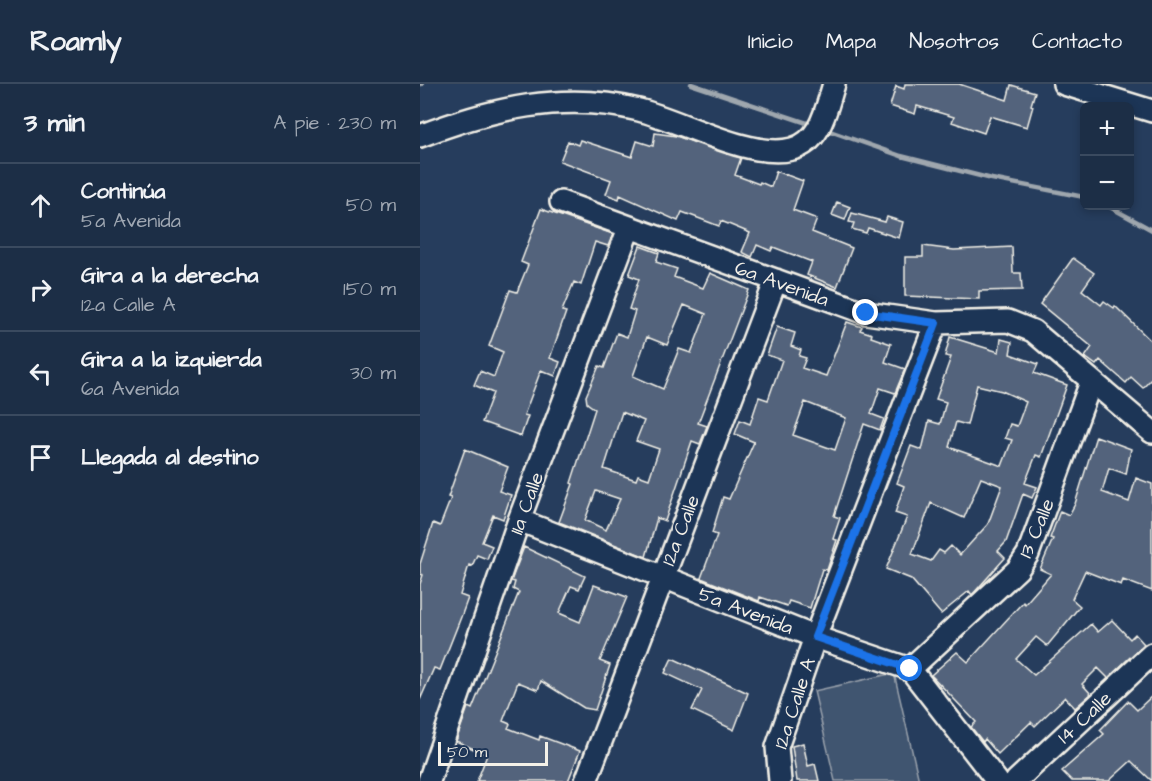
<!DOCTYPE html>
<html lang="es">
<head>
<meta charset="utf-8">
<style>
	:root { --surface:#1c2e46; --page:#25364d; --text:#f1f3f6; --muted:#a0a8b3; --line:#3a4a5f }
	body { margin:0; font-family:"Architects Daughter",sans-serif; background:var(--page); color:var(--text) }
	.controls { position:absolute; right:18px; top:18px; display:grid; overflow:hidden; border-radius:9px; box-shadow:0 3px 9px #0003 }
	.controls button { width:54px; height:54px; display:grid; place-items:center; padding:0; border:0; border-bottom:2px solid var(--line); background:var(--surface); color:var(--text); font:30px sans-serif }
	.scale { position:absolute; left:18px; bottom:15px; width:110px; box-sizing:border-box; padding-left:6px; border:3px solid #f4f1e8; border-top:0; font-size:16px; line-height:21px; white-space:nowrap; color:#f4f1e8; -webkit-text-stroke:4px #1d3557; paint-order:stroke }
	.stop { position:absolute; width:18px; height:18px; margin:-14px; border:4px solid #1a73e8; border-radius:50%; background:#fff }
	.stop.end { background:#1a73e8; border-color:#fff; box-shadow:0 2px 6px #0008 }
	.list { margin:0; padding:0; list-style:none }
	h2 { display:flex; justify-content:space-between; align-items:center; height:78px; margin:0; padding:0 24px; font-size:26px }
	h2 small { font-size:20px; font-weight:400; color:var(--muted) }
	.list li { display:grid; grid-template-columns:39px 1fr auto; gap:18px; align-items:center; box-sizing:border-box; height:84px; padding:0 24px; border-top:2px solid var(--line) }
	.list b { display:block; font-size:22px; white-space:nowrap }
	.list p { margin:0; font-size:20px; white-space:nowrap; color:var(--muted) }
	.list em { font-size:20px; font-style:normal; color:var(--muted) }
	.icon { flex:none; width:33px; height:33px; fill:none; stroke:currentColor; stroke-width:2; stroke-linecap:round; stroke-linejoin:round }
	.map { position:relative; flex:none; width:732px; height:697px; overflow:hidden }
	header { display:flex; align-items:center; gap:36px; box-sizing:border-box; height:84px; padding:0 30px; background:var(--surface); border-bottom:2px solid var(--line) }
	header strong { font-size:28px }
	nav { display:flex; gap:33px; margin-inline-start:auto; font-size:21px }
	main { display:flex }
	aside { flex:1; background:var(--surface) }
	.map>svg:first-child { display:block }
	.green { fill:#40546f; stroke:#9aa2ac; stroke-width:1.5 }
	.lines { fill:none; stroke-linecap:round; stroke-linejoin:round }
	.stream { stroke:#9fa7ae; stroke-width:4.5 }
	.building { fill:#52647b; stroke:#f4f1e8; stroke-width:1.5; fill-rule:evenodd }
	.minor-casing { stroke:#f4f1e8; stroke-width:26 }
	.minor { stroke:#1d3557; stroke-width:21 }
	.route { stroke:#1a73e8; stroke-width:8 }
	.labels { text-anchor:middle; stroke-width:4.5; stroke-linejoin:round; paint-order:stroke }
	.street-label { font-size:20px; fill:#f4f1e8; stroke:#1d3557 }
</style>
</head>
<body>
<header>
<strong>Roamly</strong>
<nav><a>Inicio</a><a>Mapa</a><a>Nosotros</a><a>Contacto</a></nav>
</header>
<main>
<aside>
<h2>3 min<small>A pie · 230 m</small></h2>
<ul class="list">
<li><svg class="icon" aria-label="ahead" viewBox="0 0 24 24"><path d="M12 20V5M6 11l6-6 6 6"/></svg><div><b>Continúa</b><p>5a Avenida</p></div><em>50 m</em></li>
<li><svg class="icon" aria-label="right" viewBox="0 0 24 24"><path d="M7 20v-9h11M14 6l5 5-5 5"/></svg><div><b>Gira a la derecha</b><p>12a Calle A</p></div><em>150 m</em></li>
<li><svg class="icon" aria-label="left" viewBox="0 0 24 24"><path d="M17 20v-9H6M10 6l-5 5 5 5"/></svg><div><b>Gira a la izquierda</b><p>6a Avenida</p></div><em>30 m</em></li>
<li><svg class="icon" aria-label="arrive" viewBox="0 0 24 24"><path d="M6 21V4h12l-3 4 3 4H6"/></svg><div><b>Llegada al destino</b></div></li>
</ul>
</aside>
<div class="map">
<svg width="732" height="697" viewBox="0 0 732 697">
	<rect width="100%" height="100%" fill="#263d5d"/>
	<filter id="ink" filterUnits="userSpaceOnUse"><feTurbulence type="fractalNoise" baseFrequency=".0167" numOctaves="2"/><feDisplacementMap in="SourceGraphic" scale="12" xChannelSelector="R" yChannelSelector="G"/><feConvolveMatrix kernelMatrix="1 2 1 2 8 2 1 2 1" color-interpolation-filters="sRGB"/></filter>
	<g filter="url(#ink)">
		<path class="green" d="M474,589L499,697H415L394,607Z"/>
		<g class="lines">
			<path class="stream" d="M0,0H2
				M271,0L393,41
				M404,45L481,72L572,95L664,113
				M688,122L732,146"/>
		</g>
		<path class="building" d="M485,0H539L587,16L591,1L615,8L611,21L613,22L607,43L570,32L564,49L532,38L534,33L497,22L495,30L470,22L476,2L484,5Z
			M235,49L256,52L321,74L315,91L339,100L340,98L351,103L356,87L383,97L373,126L397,135L392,148L432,164L417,203L387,191L392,178L353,163L351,167L337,161L332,173L322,168L330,149L301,137L299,142L262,128L258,137L200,111L199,115L186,110L191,96L140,77L148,57L158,61L160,56L212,73L217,57L233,62Z
			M417,118L430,123L425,136L412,131Z
			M121,125L193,150L188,162L175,158L161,201L154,198L142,227L146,228L130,274L140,278L135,292L121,286L104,331L108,332L101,352L62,338L73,309L54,301L60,287L74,293L83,268L69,262L90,206L97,208L108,181L101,178Z
			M432,129L465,138L467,133L483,138L479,154L448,144L446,149L432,145L434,139L429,138Z
			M220,162L239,169L236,178L257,185L254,193L283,204L290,189L329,206L278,339L287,342L280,360L272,357L245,437L237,434L226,473L139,438L153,400L151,399L175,325L167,319L166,312L179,282L184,284L197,249L207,253L215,227L209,225L219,195L209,191ZM264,221L286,230L271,269L259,265L243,305L213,292L227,253L247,261ZM202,328L224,337L216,357L239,365L229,395L218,391L216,396L184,385ZM176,407L200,415L186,446L165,436Z
			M503,162L534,166L592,163L593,189H601L602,206L559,207V215L485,212V173H503Z
			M653,174L674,189L662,206L681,221L684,217L694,224L695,222L732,258V294L723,304L711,293L706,299L680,276L676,281L665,273L672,263L620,220Z
			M427,238L442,243L440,246L452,250L451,253L471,260L465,278L485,285L475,309L460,304L451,330L464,335L460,346L444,340L414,432L420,434L413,455L417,456L407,486L402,485L390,524L369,517L367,522L340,513L339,517L281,494L297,451L292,449L303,413L309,415L334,358L315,350L320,336L330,340L339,313L348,316L362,276L347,271L357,243L375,249L371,262L381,266L379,272L386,274L382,284L406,292ZM385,318L426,334L415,366L373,351Z
			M530,253L579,268L581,255L592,258L590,270L618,280L614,289L647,301L621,373L616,371L605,399L617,403L612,414L603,410L586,458L578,467L585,474L552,511L549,507L521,530L491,495L466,485L487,433L475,429L484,402L477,399L491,362L502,366L509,337L520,340L526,318L516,315L531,273L525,272ZM557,301L582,307L606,318L597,342L590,340L585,354L592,356L582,382L529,363L536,338L547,341ZM561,394L582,402L568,440L540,471L531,462L524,469L519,466L511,477L492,470L511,419L544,434Z
			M676,352L711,365L706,390L689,384L682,408L709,418L716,394L732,400V507L703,496L701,501L665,487L652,515L660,522L627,562L616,553L596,575L614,591L671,540L678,548L692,536L710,555L715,550L724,560L688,594L678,584L662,600L671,610L655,624L645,613L615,642L611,638L578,670L565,655L563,658L551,643L556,638L511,591L537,568L548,578L603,518L605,520L631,490L620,485L633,455L630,454L640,427L649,431L655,420Z
			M45,365L88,383L79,407L91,411L83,435L73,431L62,458L72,462L67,475L57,471L52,482L49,481L40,511L48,514L41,533L20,586L14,584L0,616V500L3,491L0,490V480L13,439L20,442L31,414L28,413Z
			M104,463L165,492L159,505L151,502L139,529L160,538L174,501L207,513L180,577L190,581L175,626L164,624L121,597L118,606L98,598L83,637L90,640L88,644L119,656L120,652L160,667L148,697H57L67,671L36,657L48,623L52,625L99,508L93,505L95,498L91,497Z
			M252,574L328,609L314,646L272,626L282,606L245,589Z
			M732,612V697L711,677L689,697H652L642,687L684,650L680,646L708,617L717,626Z
			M383,659L388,682L395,680L399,697H377L372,662Z"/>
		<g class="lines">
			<defs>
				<path id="minor" d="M644,0L732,27
					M0,52C70,25 144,7 219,26C260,36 331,76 372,65C401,58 406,25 414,0
					M141,118L446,229L516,239L588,237L613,247L732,348
					M99,436L395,553L490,585L577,697
					M490,585L598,485L608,470L671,298
					M9,697L99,436L209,144
					M166,697L356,196
					M360,697L357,663L395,553L516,239
					M596,697L732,570"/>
			</defs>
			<use href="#minor" class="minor-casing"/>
			<use href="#minor" class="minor"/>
		</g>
	</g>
	<g class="lines" filter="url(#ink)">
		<path class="route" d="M446,229L516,239L395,553L490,585"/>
	</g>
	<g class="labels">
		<g class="street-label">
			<text transform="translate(362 199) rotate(20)" y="7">6a Avenida</text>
			<text transform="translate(106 419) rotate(-70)" y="7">11a Calle</text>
			<text transform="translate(616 444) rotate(-67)" y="7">13 Calle</text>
			<text transform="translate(260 446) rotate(-69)" y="7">12a Calle</text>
			<text transform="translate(326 526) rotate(21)" y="7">5a Avenida</text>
			<text transform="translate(374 619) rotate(-72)" y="7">12a Calle A</text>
			<text transform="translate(664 633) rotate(-43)" y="7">14 Calle</text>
		</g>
	</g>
</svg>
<div class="controls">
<button>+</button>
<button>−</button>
</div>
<div class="scale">50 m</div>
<div class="stop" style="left:490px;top:585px"></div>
<div class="stop end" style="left:446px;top:229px"></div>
</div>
</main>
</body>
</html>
